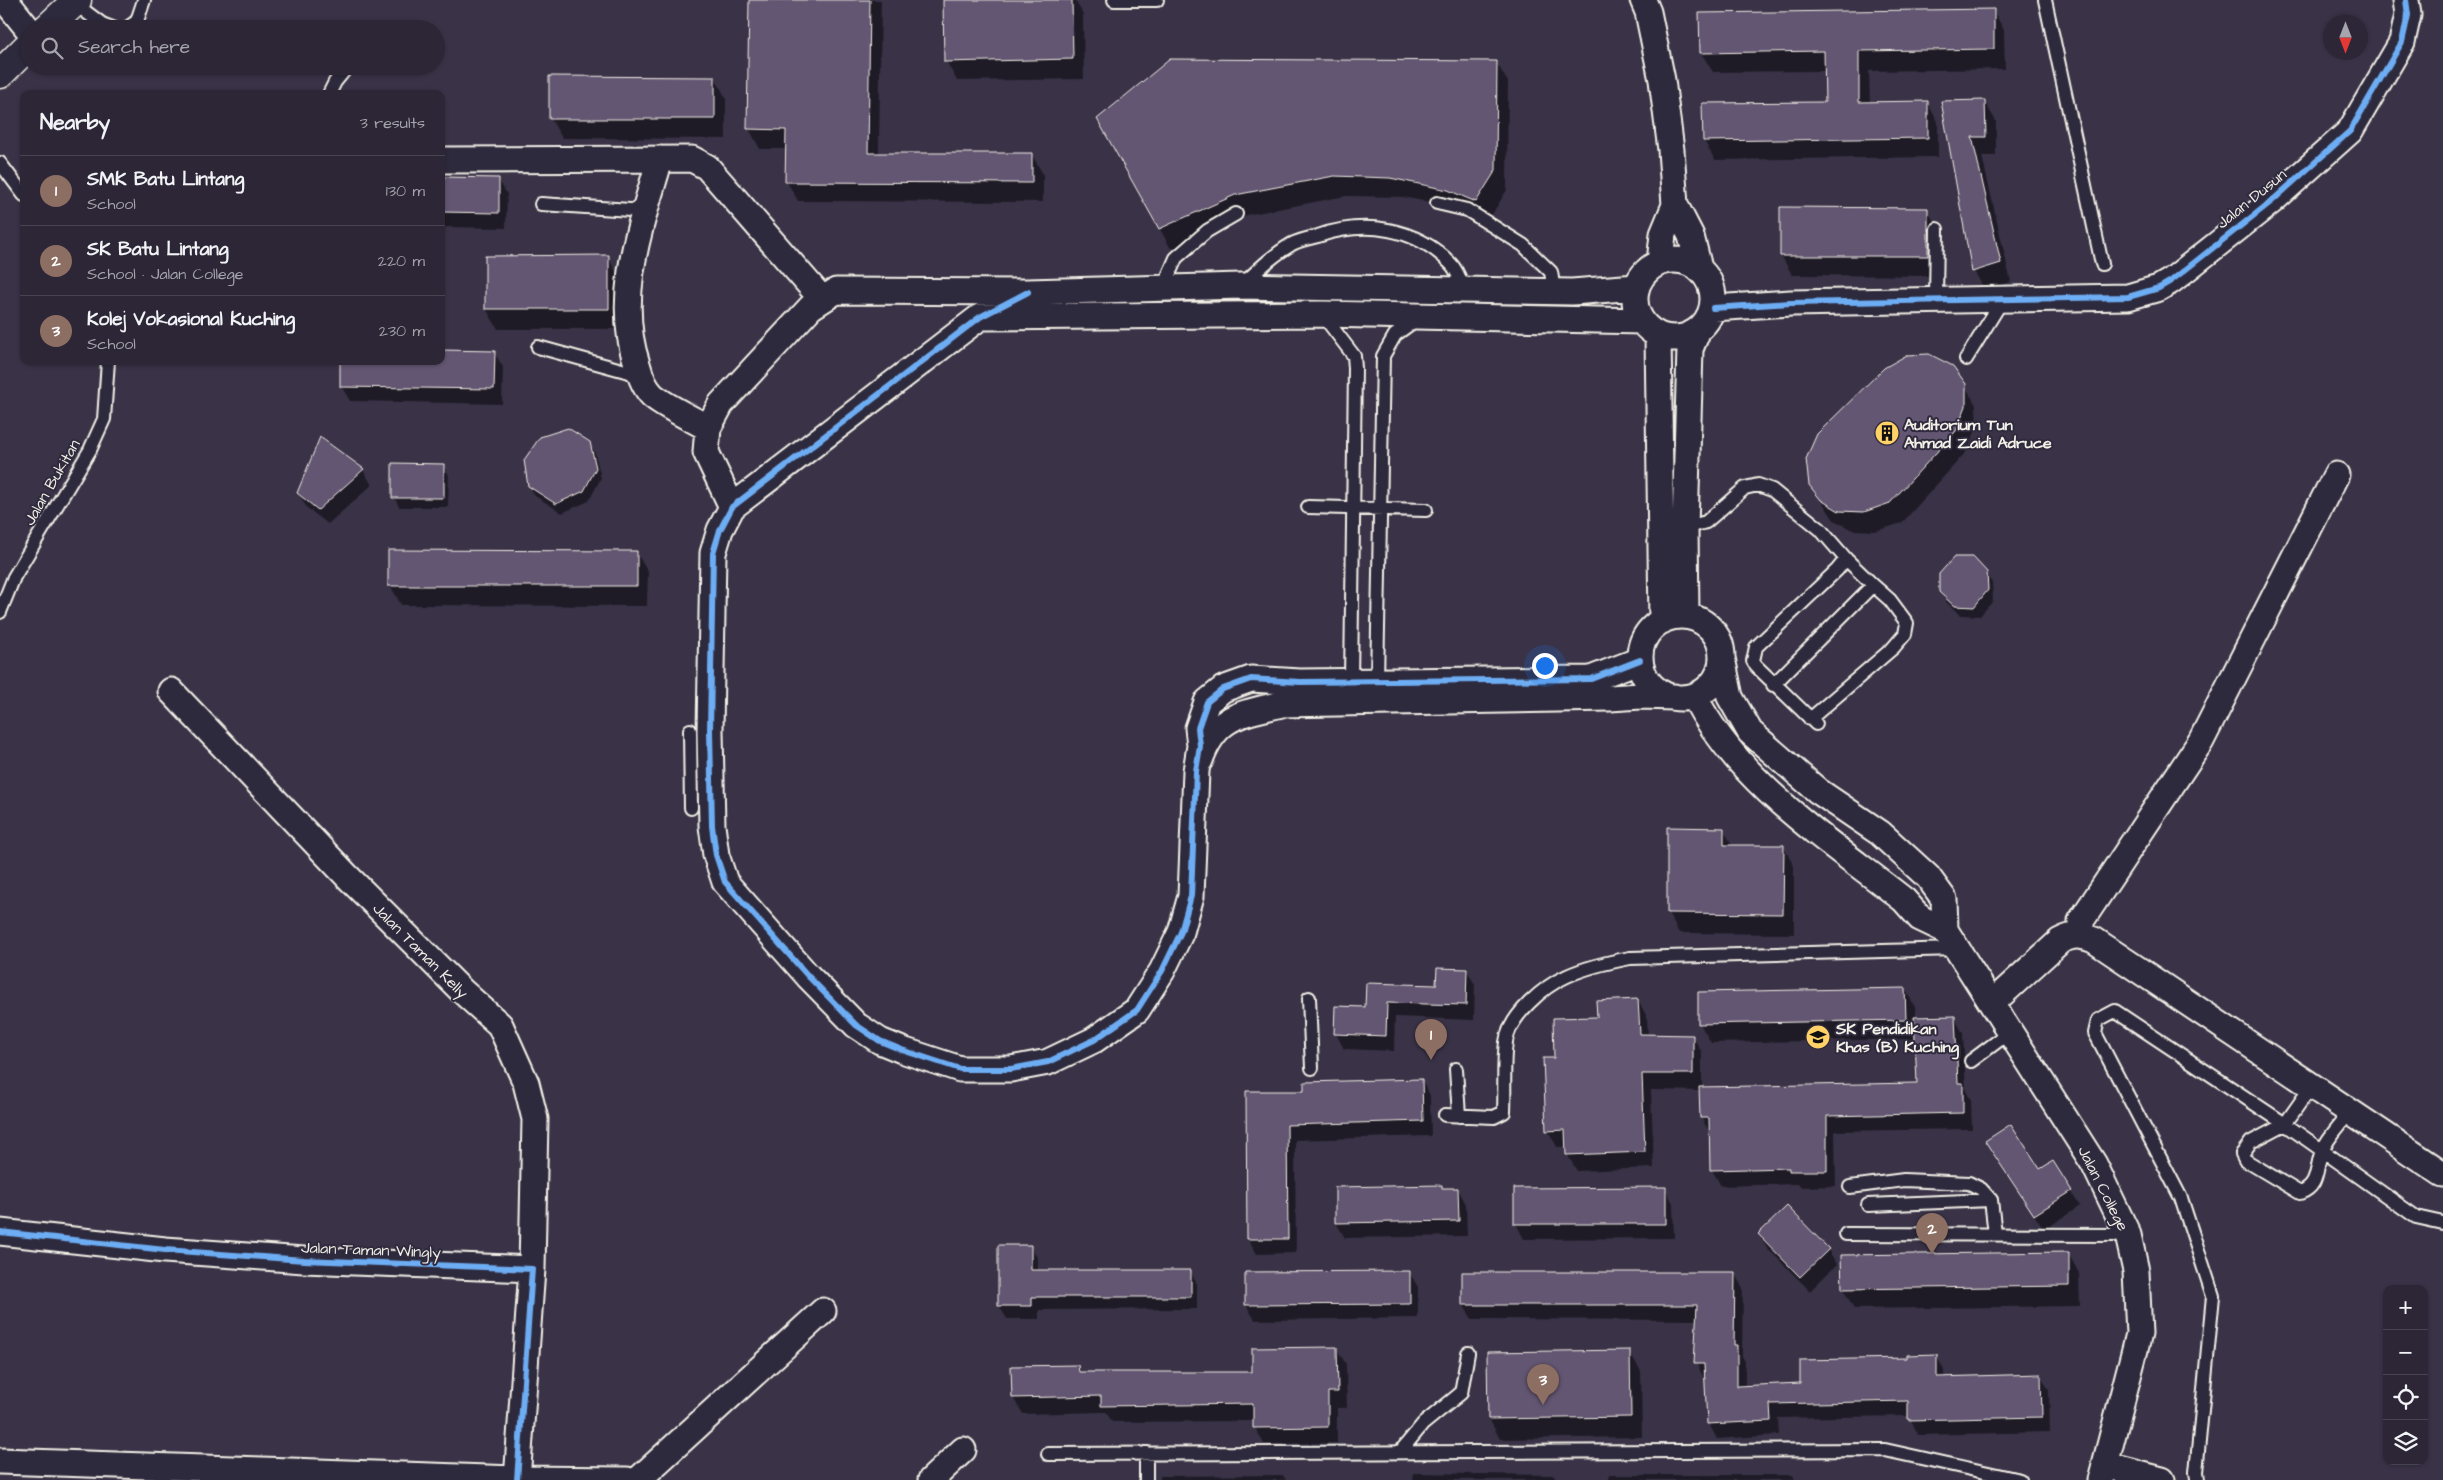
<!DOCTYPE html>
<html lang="en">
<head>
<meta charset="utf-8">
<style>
	:root { --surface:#2c2636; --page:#383242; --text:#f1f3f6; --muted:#a6a5ad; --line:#484351; --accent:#ffd166 }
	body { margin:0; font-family:"Architects Daughter",sans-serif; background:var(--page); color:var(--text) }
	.controls { position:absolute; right:15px; bottom:15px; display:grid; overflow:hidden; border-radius:10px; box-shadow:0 1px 4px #0004 }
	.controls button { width:45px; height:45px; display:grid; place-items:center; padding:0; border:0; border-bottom:1px solid var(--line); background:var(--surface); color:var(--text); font:25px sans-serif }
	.compass { position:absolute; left:2323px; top:15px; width:45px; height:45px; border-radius:50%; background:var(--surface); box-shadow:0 1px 4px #0004; rotate:180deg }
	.you { position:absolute; left:1544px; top:665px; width:18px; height:18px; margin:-12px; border:4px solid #fff; border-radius:50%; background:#1a73e8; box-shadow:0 0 0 8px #1a73e833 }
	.badge { display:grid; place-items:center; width:32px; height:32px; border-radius:50%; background:var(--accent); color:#fff; font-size:16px; font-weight:700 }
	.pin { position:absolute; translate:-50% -41px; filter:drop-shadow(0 1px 2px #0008) }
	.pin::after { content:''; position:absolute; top:26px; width:18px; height:15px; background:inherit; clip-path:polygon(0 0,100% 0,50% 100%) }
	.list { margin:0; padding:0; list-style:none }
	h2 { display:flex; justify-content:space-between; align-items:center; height:65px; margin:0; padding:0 20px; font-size:21px }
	h2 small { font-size:16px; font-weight:400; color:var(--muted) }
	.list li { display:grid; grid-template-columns:32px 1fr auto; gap:15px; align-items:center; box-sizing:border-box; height:70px; padding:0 20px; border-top:1px solid var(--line) }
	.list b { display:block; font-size:19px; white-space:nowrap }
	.list p { margin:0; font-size:16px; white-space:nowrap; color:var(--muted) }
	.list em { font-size:16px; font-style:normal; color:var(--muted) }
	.icon { flex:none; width:28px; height:28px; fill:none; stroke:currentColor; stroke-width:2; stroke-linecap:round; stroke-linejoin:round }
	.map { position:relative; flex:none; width:2443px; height:1480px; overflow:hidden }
	.search { position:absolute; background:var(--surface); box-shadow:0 1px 4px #0004; left:20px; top:20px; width:425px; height:55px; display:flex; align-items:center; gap:12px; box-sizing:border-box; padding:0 18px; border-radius:28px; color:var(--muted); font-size:19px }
	.panel { position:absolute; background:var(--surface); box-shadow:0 1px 4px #0004; left:20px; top:90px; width:425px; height:275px; border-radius:10px }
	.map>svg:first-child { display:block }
	.shadow { fill:#0007 }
	.building { fill:#645672; stroke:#f4f1e8 }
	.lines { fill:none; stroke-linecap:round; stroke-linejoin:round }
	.service-casing { stroke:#f4f1e8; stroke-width:16 }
	.minor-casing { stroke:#f4f1e8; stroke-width:29 }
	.secondary-casing { stroke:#f4f1e8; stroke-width:31 }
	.service { stroke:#2f2a3d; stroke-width:12 }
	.minor { stroke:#2f2a3d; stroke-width:25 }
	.secondary { stroke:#2f2a3d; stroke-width:28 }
	.cycleway-casing { stroke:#2f2a3d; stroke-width:9 }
	.cycleway { stroke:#6dadf4; stroke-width:6 }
	.labels { text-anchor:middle; stroke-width:4; stroke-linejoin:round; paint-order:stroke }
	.street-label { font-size:16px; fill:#f4f1e8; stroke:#2f2a3d }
	.poi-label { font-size:16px; font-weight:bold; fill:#f4f1e8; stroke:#2f2a3d; text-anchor:start }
</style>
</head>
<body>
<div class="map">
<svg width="2443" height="1480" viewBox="0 0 2443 1480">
	<rect width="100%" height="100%" fill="#3a3348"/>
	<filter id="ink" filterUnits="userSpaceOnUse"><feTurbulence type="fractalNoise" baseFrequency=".02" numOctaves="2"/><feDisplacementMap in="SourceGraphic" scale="10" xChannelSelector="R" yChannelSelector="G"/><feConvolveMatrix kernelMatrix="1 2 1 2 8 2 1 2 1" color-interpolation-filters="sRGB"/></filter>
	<g filter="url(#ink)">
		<path class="shadow" d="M750,0H881L879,154L1032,155L1043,174V202L798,201L787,182V149H760L749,129Z
			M945,0H1075L1083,14L1084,79L957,81L946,61Z
			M1993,10L2004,30L2005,69L1869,71L1870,103L1927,102L1938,122V157L1715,160L1704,141L1826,103V71L1713,72L1701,53Z
			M1496,62L1508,82L1507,190L1488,221L1461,209L1403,197L1346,196L1247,215L1171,249L1098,119Z
			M715,78L726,98V139L562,138L550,118Z
			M1984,101L1996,121V156H1982L2011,282L1985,290L1974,271L1943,102Z
			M441,178L498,179L507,194L506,228L441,227Z
			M1927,209L1938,229V276L1792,275L1781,255Z
			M486,257H608L619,277L620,329H498L486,309Z
			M494,352L503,367L502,404L350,401L341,386L441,361Z
			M1964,384L1976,405L1977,427L1967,451L1902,523L1876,531L1852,530L1834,520L1810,484Z
			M321,439L363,470L372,485L328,524L307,508L298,493Z
			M589,443L595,453L601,478L589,501L562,513L535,496L529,486Z
			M443,465L449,475L448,507H399L394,497Z
			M636,552L648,572L647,606L401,605L390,585Z
			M1986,573L1992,583L1993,601L1980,616L1960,615L1946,602L1941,592Z
			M1669,829H1723L1733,846H1783L1794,866V934L1679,933L1668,913Z
			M1467,970L1475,985L1474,1020L1395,1017L1394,1051L1344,1049L1336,1034V1007L1366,1009L1438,986Z
			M1905,989L1916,1009V1019L1954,1017L1963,1033L1966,1091L1971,1100L1972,1129L1835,1131L1836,1186L1800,1187L1798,1184L1721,1186L1712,1170L1711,1134L1701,1118V1091L1651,1090L1654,1168L1577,1171L1567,1154V1147H1557L1548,1131L1555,1059L1598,1018L1638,1000L1647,1017L1648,1035L1693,1036L1702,1053V1088L1919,1085L1916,1039L1711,1043L1700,1024Z
			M1421,1080L1430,1095L1431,1136L1295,1140L1296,1253L1257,1254L1248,1239L1247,1092H1305Z
			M1995,1156L2040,1170L2052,1163L2080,1206L2044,1230Z
			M1336,1188L1458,1189L1466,1204L1467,1236L1345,1238L1336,1223Z
			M1665,1188L1673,1203L1674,1238L1524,1239L1516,1224Z
			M1759,1235L1828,1250L1837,1264L1810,1291L1768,1249Z
			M999,1246H1030L1038,1259V1271H1190L1197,1284V1309L1039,1310V1319H1007L999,1306Z
			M2068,1253L2079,1273L2080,1306L1854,1309L1843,1289L1842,1256Z
			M1409,1272L1418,1287V1318L1255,1320L1246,1305Z
			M1734,1273L1743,1288L1742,1356L1745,1361V1387L1801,1384L1936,1355L1944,1370L1945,1378L2041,1376L2049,1390L2050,1432L1918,1435L1909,1416L1778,1418L1779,1435L1717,1439L1709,1424L1706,1378H1704L1696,1363L1697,1320L1472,1319L1463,1305Z
			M1336,1348L1346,1364L1347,1408H1337V1443L1264,1444L1255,1428L1254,1421L1112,1422L1106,1412L1023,1414L1013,1398L1078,1366L1082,1374L1254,1373Z
			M1629,1351L1641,1371L1642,1437L1500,1439L1489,1419L1488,1354Z
			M1413,1473L1554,1475L1557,1480H1413Z
			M1283,1475L1286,1480H1160V1476Z
			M1609,1475H1793L1795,1480H1609Z"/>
		<path class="building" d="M749,0H870L868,153H1032V183L785,182L786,130L747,129Z
			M943,0H1072L1073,59L944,62Z
			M1994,9V49L1859,51V102L1928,101V138L1703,141L1702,103L1825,102L1824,51L1700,53L1699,13Z
			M1170,59L1497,61L1496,170L1476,202L1448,190L1390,178L1334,176L1235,195L1159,229L1097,119Z
			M549,76L715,77V119H549Z
			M1985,100L1986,137H1972L2001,263L1972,272L1941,101Z
			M441,177L499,178V213L441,212Z
			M1780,207L1928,208V256H1780Z
			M609,255V309H485V256Z
			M441,350L495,351L494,389L340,387V361H441Z
			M1929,354L1953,366L1966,384V406L1956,431L1890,503L1864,512L1839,511L1821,500L1809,485L1806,459L1817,434L1884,368L1907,355Z
			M568,428L590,442L596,468L584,491L556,504L528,486L524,460L540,437Z
			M320,437L364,469L318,510L297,493Z
			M392,463L444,464V498H392Z
			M388,550L637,551V586H388Z
			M1954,557H1973L1987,572L1988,590L1974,607L1954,606L1939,592V574Z
			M1667,827L1724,828V845H1784L1783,914L1667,913Z
			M1437,968L1467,969L1466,1005L1387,1003L1386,1036L1334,1034L1335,1006L1365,1007L1366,983L1436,985Z
			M1905,988L1906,1020L1698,1024V992Z
			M1638,999L1640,1034L1693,1035V1074H1642L1645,1152L1566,1155L1565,1130L1546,1131L1543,1058H1554L1553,1018L1597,1017L1596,1001Z
			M1955,1016L1958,1083H1963V1113L1827,1116V1171H1789V1168L1710,1170L1709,1118H1700L1699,1087L1917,1083L1914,1017Z
			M1422,1079L1423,1121L1287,1125L1288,1239H1247L1246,1091H1304V1082Z
			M2011,1124L2040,1169L2053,1161L2072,1191L2034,1215L1985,1141Z
			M1442,1185V1188H1458L1459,1221L1335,1223V1187Z
			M1666,1187V1224H1514V1188Z
			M1787,1206L1829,1249L1800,1277L1758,1234Z
			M998,1245H1031V1270H1191V1297H1032V1306H998Z
			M2069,1252V1286L1842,1289L1841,1255Z
			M1410,1271V1304L1245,1305V1272Z
			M1462,1272H1735L1734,1345H1737V1386L1800,1383V1360L1907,1358V1355L1937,1354V1377L2041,1374L2042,1417L1908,1420V1401L1770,1404L1771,1421L1707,1424L1704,1364H1694L1697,1305H1462Z
			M1337,1347L1338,1392H1328V1427L1253,1428V1404L1101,1406V1396L1012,1398L1011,1366L1078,1365L1079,1372H1252V1348Z
			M1630,1350L1631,1417L1488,1419L1487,1352Z"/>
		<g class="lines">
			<defs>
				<path id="service" d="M1114,0H1157
					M2045,0L2102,264
					M74,3L102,24L115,29
					M126,29L137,21L144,0
					M329,94L335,82L348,66
					M0,163L24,195
					M1437,203L1467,210L1523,245L1551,272L1554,291
					M541,204L645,211
					M1242,285C1258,270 1273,255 1292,244C1300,240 1309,238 1318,236C1365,220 1416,227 1451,264C1458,271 1461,283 1465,291
					M1163,288L1176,258L1207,231L1236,214
					M1936,301L1937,229
					M1322,314L1354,356L1355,368L1351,682
					M538,347L640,375
					M1966,359L2003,299
					M1308,507L1426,510
					M1685,528L1706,522L1745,488L1758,485L1772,490L1820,529L1846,559L1837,570L1756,647L1753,661L1756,666L1816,724
					M1846,559L1873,585
					M0,612L14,577L90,450L104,419L108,361
					M1377,682L1383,356L1395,335L1417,319
					M1773,685L1873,585L1890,600L1907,623L1905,634L1893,648L1810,719
					M690,730L691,808
					M1309,998L1312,1068
					M1971,1061L2010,1032
					M1456,1069L1459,1116
					M2311,1087L2285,1124L2251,1142L2242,1154L2245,1160L2300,1193C2320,1186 2315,1168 2322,1151C2328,1137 2341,1124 2350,1112
					M1445,1115L1494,1117L1504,1112C1505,1089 1503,1064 1506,1042C1509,1016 1544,986 1567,976C1587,967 1609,962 1630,958L1957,949
					M1850,1187L1904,1180L1969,1183L1981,1189L1991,1200L1995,1234
					M1868,1205L1991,1200
					M1846,1234L2128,1235
					M1400,1452L1423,1424L1461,1393L1468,1353
					M1048,1454L1885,1450L2020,1480
					M1146,1480V1453
					M2197,1480L2196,1472L2213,1296L2181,1198L2095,1033L2098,1020L2115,1011L2285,1124L2416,1217L2443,1223"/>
				<path id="minor" d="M5,0L29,30
					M1643,0L1648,12L1662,80L1671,150L1675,205L1691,236L1699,268
					M660,159C641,225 614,296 637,364C640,375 644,387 652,395C664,406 693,419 708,428
					M441,160L692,159L707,167L822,299
					M1635 299a39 39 0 1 1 78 0a39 39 0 1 1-78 0Z
					M1660,262L1663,234L1675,205
					M1028,292L980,317L732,507L720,530L713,553L710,731L712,826L716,855L725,882L808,976L856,1025L880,1041L902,1050L960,1069H1011L1048,1062L1094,1040L1137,1010L1162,971L1181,932L1191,896L1196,771L1200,746L1198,728L1207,702L1223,689L1251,679L1300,682L1591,679L1640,660
					M1713,308L1791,303L2128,297L2159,288L2171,281L2272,201L2350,131L2402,42L2408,15L2406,0
					M985,317L1322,314L1642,321
					M1658,335L1662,621
					M732,507L706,452L708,428L721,404L811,307L836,291L1028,292L1241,286L1572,292L1636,287
					M1686,616L1685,528L1690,349L1698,330
					M1640 657a41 41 0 1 1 82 0a41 41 0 1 1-82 0Z
					M1722,658L1730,697L1750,732L1818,791L1880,833L1928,877L1944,899L1945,930
					M171,691L347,876L462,991L500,1025L526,1083L535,1119L532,1269
					M1694,696C1739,784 1828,840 1904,900L1920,918L1945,930
					M1200,760C1216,715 1241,714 1282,704L1610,698L1641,696L1674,697
					M1945,930L2094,1164L2128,1235L2136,1271L2139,1334L2101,1480
					M2081,935V921L2201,741L2336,475
					M1992,1003L2060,941C2073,934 2081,935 2094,940L2443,1174
					M0,1232L165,1250L304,1260L532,1269L517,1480
					M0,1461L518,1479L627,1480
					M2105,1465L2162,1480
					M638,1480L823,1311
					M931,1480L963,1450"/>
				<path id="secondary" d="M46,29L77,0
					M0,74L29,45"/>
			</defs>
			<use href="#service" class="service-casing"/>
			<use href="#minor" class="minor-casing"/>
			<use href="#secondary" class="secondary-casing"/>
			<use href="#service" class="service"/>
			<use href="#minor" class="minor"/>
			<use href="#secondary" class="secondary"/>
			<defs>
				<path id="cycleway" d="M1028,292L980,317L732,507L720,530L713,553L710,731L712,826L716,855L725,882L808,976L856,1025L880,1041L902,1050L960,1069H1011L1048,1062L1094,1040L1137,1010L1162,971L1181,932L1191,896L1196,771L1200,746L1198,728L1207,702L1223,689L1251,679L1300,682L1591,679L1640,660
					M1713,308L1791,303L2128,297L2159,288L2171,281L2272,201L2350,131L2402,42L2408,15L2406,0
					M0,1232L165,1250L304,1260L532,1269L517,1480"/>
			</defs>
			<use href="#cycleway" class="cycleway-casing"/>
			<use href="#cycleway" class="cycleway"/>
		</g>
	</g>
	<defs>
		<symbol id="building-disc" viewBox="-11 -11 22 22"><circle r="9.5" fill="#ffd166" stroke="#2f2a3d"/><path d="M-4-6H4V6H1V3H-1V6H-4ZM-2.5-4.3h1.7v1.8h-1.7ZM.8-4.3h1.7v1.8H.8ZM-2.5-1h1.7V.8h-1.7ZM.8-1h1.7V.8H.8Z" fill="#111"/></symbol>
		<symbol id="school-disc" viewBox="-11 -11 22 22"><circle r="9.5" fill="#ffd166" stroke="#2f2a3d"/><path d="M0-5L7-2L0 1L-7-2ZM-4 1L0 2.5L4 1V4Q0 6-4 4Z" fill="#111"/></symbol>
	</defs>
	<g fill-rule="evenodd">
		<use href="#building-disc" x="1873" y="419" width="28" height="28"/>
		<use href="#school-disc" x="1804" y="1023" width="28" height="28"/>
	</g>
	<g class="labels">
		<g class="street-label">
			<text transform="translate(2251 198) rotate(-39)" y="6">Jalan Dusun</text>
			<text transform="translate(51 482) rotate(-60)" y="6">Jalan Bukitan</text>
			<text transform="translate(421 950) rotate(45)" y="6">Jalan Taman Kelly</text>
			<text transform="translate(2104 1188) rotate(63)" y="6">Jalan College</text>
			<text transform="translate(371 1249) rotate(2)" y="6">Jalan Taman Wingly</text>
		</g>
		<g class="poi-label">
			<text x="1904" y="430">Auditorium Tun<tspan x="1904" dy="18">Ahmad Zaidi Adruce</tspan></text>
			<text x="1836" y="1034">SK Pendidikan<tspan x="1836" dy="18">Khas (B) Kuching</tspan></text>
		</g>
	</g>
</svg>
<div class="controls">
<button>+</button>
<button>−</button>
<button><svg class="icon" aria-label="locate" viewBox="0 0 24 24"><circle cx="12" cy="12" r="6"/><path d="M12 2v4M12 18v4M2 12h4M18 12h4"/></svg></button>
<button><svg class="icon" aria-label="layers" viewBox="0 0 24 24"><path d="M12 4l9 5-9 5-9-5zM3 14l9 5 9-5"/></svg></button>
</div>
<svg class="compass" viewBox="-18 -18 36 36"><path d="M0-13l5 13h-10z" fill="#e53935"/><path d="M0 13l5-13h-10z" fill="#a6a5ad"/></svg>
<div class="you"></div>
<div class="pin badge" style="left:1431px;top:1060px;background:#8d6e63">1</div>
<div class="pin badge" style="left:1932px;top:1254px;background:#8d6e63">2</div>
<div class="pin badge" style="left:1543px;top:1405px;background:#8d6e63">3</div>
<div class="search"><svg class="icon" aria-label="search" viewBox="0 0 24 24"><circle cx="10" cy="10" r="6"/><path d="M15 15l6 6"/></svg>Search here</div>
<section class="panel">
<h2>Nearby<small>3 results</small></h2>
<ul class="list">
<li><span class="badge" style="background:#8d6e63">1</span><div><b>SMK Batu Lintang</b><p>School</p></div><em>130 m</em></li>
<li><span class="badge" style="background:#8d6e63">2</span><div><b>SK Batu Lintang</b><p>School · Jalan College</p></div><em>220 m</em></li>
<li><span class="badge" style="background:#8d6e63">3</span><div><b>Kolej Vokasional Kuching</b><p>School</p></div><em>230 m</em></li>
</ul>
</section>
</div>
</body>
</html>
